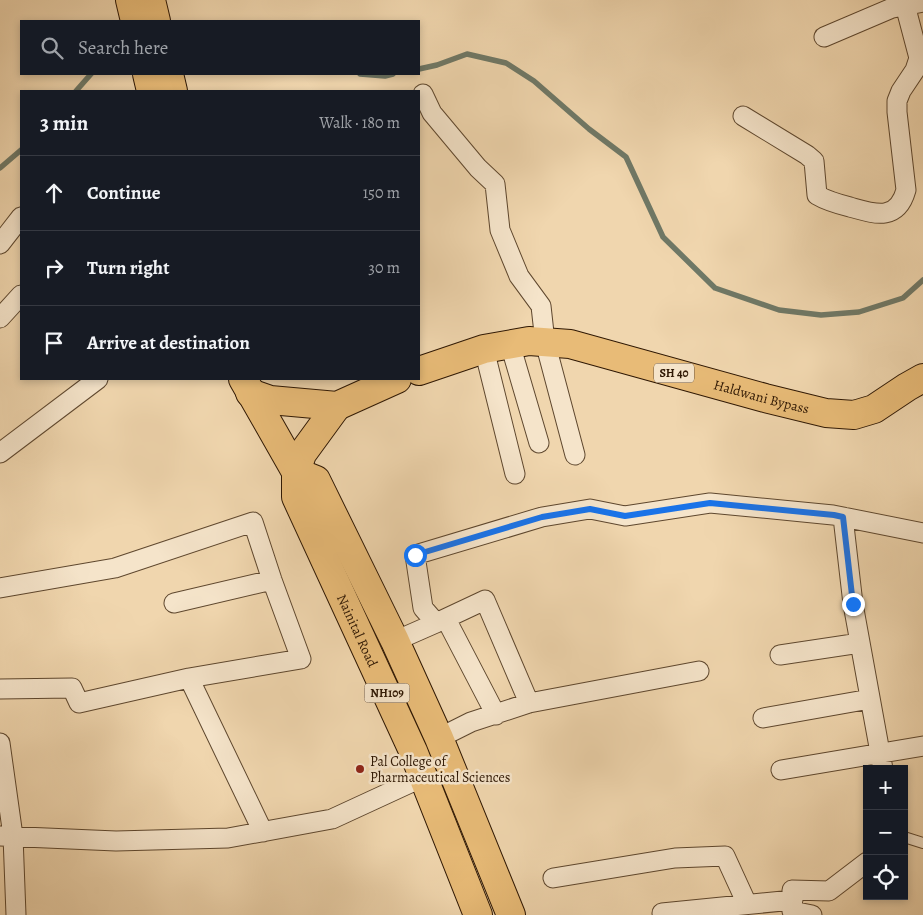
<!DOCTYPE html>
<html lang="en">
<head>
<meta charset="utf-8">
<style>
	:root { --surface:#171b24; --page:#20242c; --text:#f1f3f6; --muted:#9ea1a6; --line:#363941 }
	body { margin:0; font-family:Alegreya,serif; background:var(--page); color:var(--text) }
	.controls { position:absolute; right:15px; bottom:15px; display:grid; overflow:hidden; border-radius:0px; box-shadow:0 2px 8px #0003 }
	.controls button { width:45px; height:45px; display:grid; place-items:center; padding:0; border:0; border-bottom:1px solid var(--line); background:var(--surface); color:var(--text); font:25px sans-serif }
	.stop { position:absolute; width:15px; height:15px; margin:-11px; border:4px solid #1a73e8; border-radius:50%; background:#fff }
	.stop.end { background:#1a73e8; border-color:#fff; box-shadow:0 1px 5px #0008 }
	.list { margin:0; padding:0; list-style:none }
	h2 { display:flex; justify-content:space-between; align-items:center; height:65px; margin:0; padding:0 20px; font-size:21px }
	h2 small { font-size:16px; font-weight:400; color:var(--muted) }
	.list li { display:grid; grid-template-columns:32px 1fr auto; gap:15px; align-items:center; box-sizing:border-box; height:75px; padding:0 20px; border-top:1px solid var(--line) }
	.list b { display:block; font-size:19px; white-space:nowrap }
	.list em { font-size:16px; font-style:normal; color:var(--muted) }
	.icon { flex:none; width:28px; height:28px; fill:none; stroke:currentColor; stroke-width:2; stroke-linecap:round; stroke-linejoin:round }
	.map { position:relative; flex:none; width:923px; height:915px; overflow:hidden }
	.search { position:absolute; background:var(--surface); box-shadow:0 2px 8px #0003; left:20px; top:20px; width:400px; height:55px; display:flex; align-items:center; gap:12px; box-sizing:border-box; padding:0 18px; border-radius:0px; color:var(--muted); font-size:19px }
	.panel { position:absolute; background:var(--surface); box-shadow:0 2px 8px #0003; left:20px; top:90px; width:400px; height:290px; border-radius:0px }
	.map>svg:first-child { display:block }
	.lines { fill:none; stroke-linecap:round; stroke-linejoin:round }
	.stream { stroke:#6f7866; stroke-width:5.5 }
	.lane-casing { stroke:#5e472e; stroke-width:12 }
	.street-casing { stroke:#5e472e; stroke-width:21 }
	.primary-casing { stroke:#2e1703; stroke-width:30 }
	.highway-casing { stroke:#2e1703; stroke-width:30 }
	.lane { stroke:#f5e4ca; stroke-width:10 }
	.street { stroke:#f5e4ca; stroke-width:19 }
	.primary { stroke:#e8bb77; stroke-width:28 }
	.highway { stroke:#e8bb77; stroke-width:28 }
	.route { stroke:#1a73e8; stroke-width:6 }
	.poi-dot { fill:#8f2418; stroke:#f5e4ca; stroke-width:2 }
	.labels { text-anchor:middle; stroke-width:5; stroke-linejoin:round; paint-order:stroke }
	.shield { fill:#f5e4ca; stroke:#6a543f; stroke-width:1 }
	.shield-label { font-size:12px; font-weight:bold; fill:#2e1703 }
	.street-label { font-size:14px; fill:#2e1703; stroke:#f5e4ca }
	.poi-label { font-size:14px; fill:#2e1703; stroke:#f5e4ca; text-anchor:start }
</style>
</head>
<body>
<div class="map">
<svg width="923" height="915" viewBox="0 0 923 915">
	<rect width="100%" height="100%" fill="#f0d6ae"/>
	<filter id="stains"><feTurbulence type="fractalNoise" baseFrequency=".004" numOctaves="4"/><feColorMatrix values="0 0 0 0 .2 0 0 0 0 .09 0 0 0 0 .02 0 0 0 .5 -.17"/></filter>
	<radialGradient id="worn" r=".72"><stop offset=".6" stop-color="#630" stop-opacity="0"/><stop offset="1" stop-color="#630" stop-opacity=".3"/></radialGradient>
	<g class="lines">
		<path class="stream" d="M419,69L437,65L467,54L506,63L534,81L589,129L626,157L663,237L715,288L779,310L821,315L859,312L903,298L923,280
			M360,74L385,76L393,74
			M76,91L91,74
			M0,168L21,150"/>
		<defs>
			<path id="lane" d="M904,837L923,843"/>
			<path id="street" d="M893,8L923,2
				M824,37L892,8
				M423,94L432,113L478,168L495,184L500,230L519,276L541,306L545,342L575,455
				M743,116L807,155L814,161L817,195C827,201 838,204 850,207C875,214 897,222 906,190L897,112V101L901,91L915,70L919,58L905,5
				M0,244L21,217
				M0,318L21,295
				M510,344L539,443
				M484,349L515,474
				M0,453L98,379
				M843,517L853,604L883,769
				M0,588L115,568L253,522L272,580L301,659L189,678
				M174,603L272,580
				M446,619L496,715
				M436,623L485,600L529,703
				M395,641L436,623L423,608L415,555L542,517L590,509L625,516L710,503L833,515L923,533
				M780,655L860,643
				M0,689L72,688L79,703L189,678L263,832
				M763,718L870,699
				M439,738L471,722L529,703L699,671
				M0,743L13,836L16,915
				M781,770L923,746
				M0,836L116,841L228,838L332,819L423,777
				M553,878L675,858L725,856L747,904
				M792,911L812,915
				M662,913L793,900
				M793,915L792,890L829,891L867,862"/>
			<g id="primary">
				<path id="s1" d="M419,371L484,349L529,341L570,344L765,398L826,413L854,415L874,409L907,387L923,378"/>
				<path d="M250,393L270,400L337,406L397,379"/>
				<path d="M296,472L302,454L337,406"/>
			</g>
			<g id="highway">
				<path d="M130,0L135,21"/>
				<path d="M151,0L156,21"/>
				<path d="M147,74L151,91"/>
				<path d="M169,74L173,91"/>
				<path id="s2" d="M243,379L296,472V497L413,751L478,915"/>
				<path d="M296,472L316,480L395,641L439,738L511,915"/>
			</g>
		</defs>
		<use href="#lane" class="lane-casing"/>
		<use href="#street" class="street-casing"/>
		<use href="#primary" class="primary-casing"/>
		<use href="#highway" class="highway-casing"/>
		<use href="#lane" class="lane"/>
		<use href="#street" class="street"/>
		<use href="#primary" class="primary"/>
		<use href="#highway" class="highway"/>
	</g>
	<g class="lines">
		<path class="route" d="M415,555L542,517L590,509L625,516L710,503L834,515L843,517L853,604"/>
	</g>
	<circle class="poi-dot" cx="360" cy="769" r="5"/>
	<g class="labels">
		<g class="shield">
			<rect x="654" y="363.5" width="40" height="19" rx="4"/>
			<rect x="364.5" y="683.5" width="45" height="19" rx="4"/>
		</g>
		<g class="shield-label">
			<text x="674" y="377">SH 40</text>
			<text x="387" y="697">NH109</text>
		</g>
		<g class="street-label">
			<text dy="5" stroke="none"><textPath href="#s1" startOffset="354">Haldwani Bypass</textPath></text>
			<text dy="5" stroke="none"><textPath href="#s2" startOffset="279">Nainital Road</textPath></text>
		</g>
		<g class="poi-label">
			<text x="370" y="766">Pal College of<tspan x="370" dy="16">Pharmaceutical Sciences</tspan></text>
		</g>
	</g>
	<rect width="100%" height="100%" filter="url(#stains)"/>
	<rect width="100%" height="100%" fill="url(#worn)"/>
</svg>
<div class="controls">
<button>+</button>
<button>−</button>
<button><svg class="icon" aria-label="locate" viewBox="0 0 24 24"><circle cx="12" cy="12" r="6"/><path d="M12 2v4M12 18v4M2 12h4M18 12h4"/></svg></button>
</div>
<div class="stop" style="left:415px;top:555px"></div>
<div class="stop end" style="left:853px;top:604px"></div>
<div class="search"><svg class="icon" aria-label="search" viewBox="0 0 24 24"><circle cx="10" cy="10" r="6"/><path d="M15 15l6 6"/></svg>Search here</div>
<section class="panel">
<h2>3 min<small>Walk · 180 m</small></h2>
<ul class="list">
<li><svg class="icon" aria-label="ahead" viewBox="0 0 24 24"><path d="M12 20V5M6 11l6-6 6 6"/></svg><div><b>Continue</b></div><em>150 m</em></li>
<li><svg class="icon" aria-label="right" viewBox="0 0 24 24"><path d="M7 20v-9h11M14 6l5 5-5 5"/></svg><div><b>Turn right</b></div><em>30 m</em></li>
<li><svg class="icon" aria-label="arrive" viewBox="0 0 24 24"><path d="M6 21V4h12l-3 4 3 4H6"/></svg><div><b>Arrive at destination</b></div></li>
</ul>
</section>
</div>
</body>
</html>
